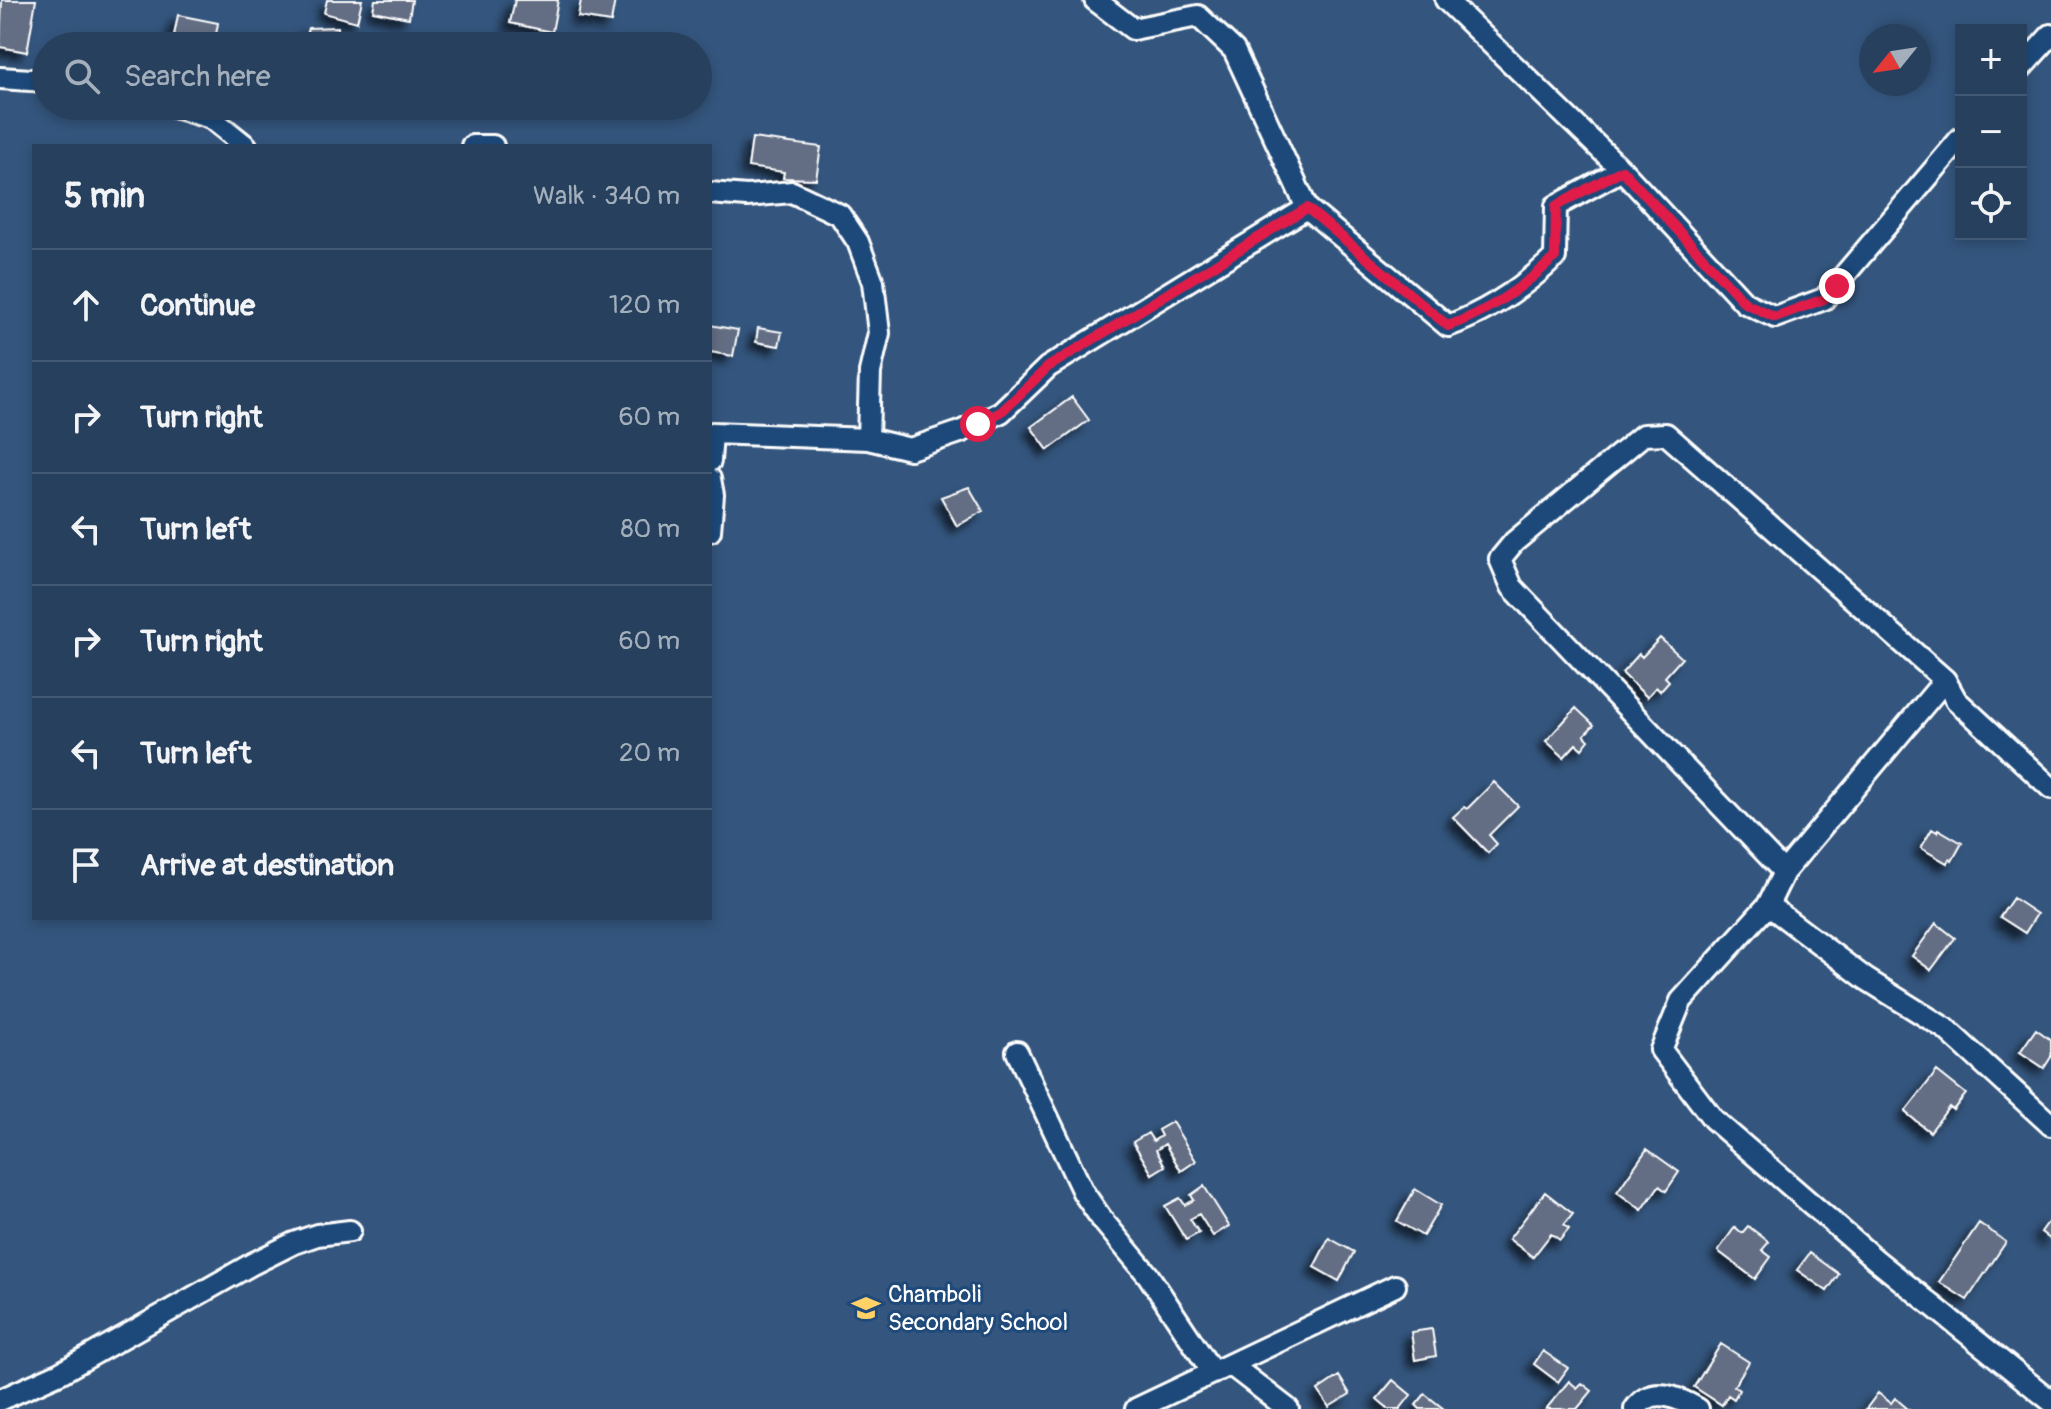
<!DOCTYPE html>
<html lang="en">
<head>
<meta charset="utf-8">
<style>
	:root { --surface:#27405e; --page:#2f4764; --text:#f1f3f6; --muted:#a4afbc; --line:#435973 }
	body { margin:0; font-family:Pangolin,sans-serif; background:var(--page); color:var(--text) }
	.controls { position:absolute; right:24px; top:24px; display:grid; overflow:hidden; border-radius:0px; box-shadow:0 4px 12px #0003 }
	.controls button { width:72px; height:72px; display:grid; place-items:center; padding:0; border:0; border-bottom:2px solid var(--line); background:var(--surface); color:var(--text); font:40px sans-serif }
	.compass { position:absolute; left:1859px; top:24px; width:72px; height:72px; border-radius:50%; background:var(--surface); box-shadow:0 4px 12px #0003; rotate:240deg }
	.stop { position:absolute; width:24px; height:24px; margin:-18px; border:6px solid #e11d48; border-radius:50%; background:#fff }
	.stop.end { background:#e11d48; border-color:#fff; box-shadow:0 2px 8px #0008 }
	.list { margin:0; padding:0; list-style:none }
	h2 { display:flex; justify-content:space-between; align-items:center; height:104px; margin:0; padding:0 32px; font-size:34px }
	h2 small { font-size:26px; font-weight:400; color:var(--muted) }
	.list li { display:grid; grid-template-columns:52px 1fr auto; gap:24px; align-items:center; box-sizing:border-box; height:112px; padding:0 32px; border-top:2px solid var(--line) }
	.list b { display:block; font-size:30px; white-space:nowrap }
	.list em { font-size:26px; font-style:normal; color:var(--muted) }
	.icon { flex:none; width:44px; height:44px; fill:none; stroke:currentColor; stroke-width:2; stroke-linecap:round; stroke-linejoin:round }
	.map { position:relative; flex:none; width:2051px; height:1409px; overflow:hidden }
	.search { position:absolute; background:var(--surface); box-shadow:0 4px 12px #0003; left:32px; top:32px; width:680px; height:88px; display:flex; align-items:center; gap:20px; box-sizing:border-box; padding:0 28px; border-radius:44px; color:var(--muted); font-size:30px }
	.panel { position:absolute; background:var(--surface); box-shadow:0 4px 12px #0003; left:32px; top:144px; width:680px; height:776px; border-radius:0px }
	.map>svg:first-child { display:block }
	.building { fill:#646e84; stroke:#fff; stroke-width:2; filter:url(#shadow) }
	.lines { fill:none; stroke-linecap:round; stroke-linejoin:round }
	.street-casing { stroke:#fff; stroke-width:26 }
	.street { stroke:#1f4a7a; stroke-width:20 }
	.route { stroke:#e11d48; stroke-width:10 }
	.labels { text-anchor:middle; stroke-width:6; stroke-linejoin:round; paint-order:stroke }
	.poi-label { font-size:24px; fill:#fff; stroke:#1f4a7a; text-anchor:start }
</style>
</head>
<body>
<div class="map">
<svg width="2051" height="1409" viewBox="0 0 2051 1409">
	<defs>
		<filter id="shadow"><feDropShadow dx="-7" dy="7" stdDeviation="4" flood-color="#0009"/></filter>
	</defs>
	<rect width="100%" height="100%" fill="#34557d"/>
	<filter id="ink" filterUnits="userSpaceOnUse"><feTurbulence type="fractalNoise" baseFrequency=".0125" numOctaves="2"/><feDisplacementMap in="SourceGraphic" scale="16" xChannelSelector="R" yChannelSelector="G"/><feConvolveMatrix kernelMatrix="1 2 1 2 8 2 1 2 1" color-interpolation-filters="sRGB"/></filter>
	<g filter="url(#ink)">
		<path class="building" d="M2,0H36L27,52L0,47Z
			M327,0H362L357,22L324,13Z
			M375,0H412L409,18L373,11Z
			M515,0H558L552,32L510,23Z
			M581,0H615L611,22L578,17Z
			M178,15L218,23L214,46H172Z
			M338,27V46H303L308,28Z
			M368,31L397,34L396,46H367Z
			M752,138L821,147L816,179L783,178L784,172L748,167Z
			M710,325L738,330L733,356L710,352Z
			M758,328L782,332L779,346L756,342Z
			M1072,397L1089,420L1048,450L1031,427Z
			M969,487L983,511L957,526L941,497Z
			M1660,638L1682,658L1665,677L1669,681L1660,691L1656,687L1647,697L1622,673L1639,654L1642,657Z
			M1576,708L1594,725L1584,735L1589,740L1582,749L1576,744L1564,757L1546,741Z
			M1494,782L1518,806L1489,835L1497,844L1488,853L1453,817L1464,807L1467,809Z
			M1932,829L1937,832L1938,829L1962,843L1952,861L1949,859L1947,863L1921,848Z
			M2013,898L2037,914L2025,933L2000,917Z
			M1936,923L1955,938L1931,970L1912,956Z
			M2036,1029L2051,1040V1057L2044,1068L2020,1052Z
			M1937,1071L1966,1094L1953,1110L1949,1107L1930,1132L1905,1112Z
			M1172,1122L1196,1161L1181,1171L1165,1144L1156,1150L1165,1166L1152,1174L1133,1142L1148,1133L1153,1141L1161,1136L1158,1130Z
			M1647,1149L1679,1172L1666,1191L1659,1186L1642,1210L1617,1192Z
			M1204,1186L1229,1226L1213,1236L1199,1214L1190,1219L1199,1233L1186,1240L1165,1206L1180,1198L1185,1205L1194,1200L1191,1195Z
			M1415,1189L1441,1205L1423,1236L1397,1221Z
			M1545,1192L1573,1214L1564,1225L1569,1229L1560,1240L1551,1234L1533,1257L1509,1239Z
			M2051,1218V1240L2041,1232Z
			M1979,1223L2006,1242L1967,1300L1939,1282Z
			M1748,1226L1769,1242L1762,1250L1771,1257L1755,1279L1718,1251L1735,1227L1742,1233Z
			M1329,1238L1354,1252L1339,1281L1314,1267Z
			M1810,1253L1839,1274L1827,1291L1797,1270Z
			M1432,1329L1436,1356L1415,1360L1411,1332Z
			M1721,1344L1749,1362L1734,1386L1739,1390L1734,1399L1728,1395L1722,1405L1694,1387Z
			M1543,1351L1568,1368L1558,1382L1534,1364Z
			M1339,1376L1350,1394L1329,1407L1318,1390Z
			M1393,1380L1411,1395L1400,1409H1389L1377,1399Z
			M1569,1381L1577,1388L1582,1383L1592,1391L1577,1409H1546Z
			M1878,1393L1891,1403L1895,1398L1908,1409H1866Z
			M1425,1394L1444,1409H1420L1416,1405Z"/>
		<g class="lines">
			<defs>
				<path id="street" d="M1095,0L1133,29L1198,16L1234,50L1307,208L1448,326C1489,311 1524,287 1555,257L1556,206L1622,170
					M1446,0L1622,170L1745,303L1775,317L1824,299L1961,138
					M2021,68L2051,35
					M0,78L46,81
					M171,106L211,118L246,146
					M472,146H493
					M710,193L747,196L792,192L840,215L858,242L873,282L879,333L870,372L868,439L712,433L710,461
					M868,439L910,449L960,432L1001,412L1048,367L1307,208
					M710,479L713,495L710,531
					M1945,680L1956,700L2051,788
					M1784,872L1512,587L1500,559L1514,542L1643,435L1666,434L1945,680L1784,872L1768,905L1681,1001L1661,1050L1713,1119L1876,1260L2051,1401
					M1768,905L1866,979L1946,1029L2051,1125
					M1017,1052L1083,1192L1103,1221L1148,1275L1213,1373
					M1231,1365L1288,1409
					M0,1400L60,1373L252,1264L294,1243L317,1235L350,1231
					M1136,1409L1395,1286
					M1635,1409C1652,1385 1677,1397 1698,1409"/>
			</defs>
			<use href="#street" class="street-casing"/>
			<use href="#street" class="street"/>
		</g>
	</g>
	<g class="lines" filter="url(#ink)">
		<path class="route" d="M978,424L1001,412L1048,367L1307,208L1448,326C1489,311 1524,287 1555,257L1556,206L1622,170L1745,303L1775,317L1824,299L1837,286"/>
	</g>
	<defs>
		<symbol id="school-bare" viewBox="-9 -9 18 18"><path d="M0-5L7-2L0 1L-7-2ZM-4 1L0 2.5L4 1V4Q0 6-4 4Z" fill="#ffd166" stroke="#1f4a7a" stroke-width="2.5" paint-order="stroke"/></symbol>
	</defs>
	<g fill-rule="evenodd">
		<use href="#school-bare" x="846" y="1288" width="40" height="40"/>
	</g>
	<g class="labels">
		<g class="poi-label">
			<text x="888" y="1302">Chamboli<tspan x="888" dy="28">Secondary School</tspan></text>
		</g>
	</g>
</svg>
<div class="controls">
<button>+</button>
<button>−</button>
<button><svg class="icon" aria-label="locate" viewBox="0 0 24 24"><circle cx="12" cy="12" r="6"/><path d="M12 2v4M12 18v4M2 12h4M18 12h4"/></svg></button>
</div>
<svg class="compass" viewBox="-18 -18 36 36"><path d="M0-13l5 13h-10z" fill="#e53935"/><path d="M0 13l5-13h-10z" fill="#a4afbc"/></svg>
<div class="stop" style="left:978px;top:424px"></div>
<div class="stop end" style="left:1837px;top:286px"></div>
<div class="search"><svg class="icon" aria-label="search" viewBox="0 0 24 24"><circle cx="10" cy="10" r="6"/><path d="M15 15l6 6"/></svg>Search here</div>
<section class="panel">
<h2>5 min<small>Walk · 340 m</small></h2>
<ul class="list">
<li><svg class="icon" aria-label="ahead" viewBox="0 0 24 24"><path d="M12 20V5M6 11l6-6 6 6"/></svg><div><b>Continue</b></div><em>120 m</em></li>
<li><svg class="icon" aria-label="right" viewBox="0 0 24 24"><path d="M7 20v-9h11M14 6l5 5-5 5"/></svg><div><b>Turn right</b></div><em>60 m</em></li>
<li><svg class="icon" aria-label="left" viewBox="0 0 24 24"><path d="M17 20v-9H6M10 6l-5 5 5 5"/></svg><div><b>Turn left</b></div><em>80 m</em></li>
<li><svg class="icon" aria-label="right" viewBox="0 0 24 24"><path d="M7 20v-9h11M14 6l5 5-5 5"/></svg><div><b>Turn right</b></div><em>60 m</em></li>
<li><svg class="icon" aria-label="left" viewBox="0 0 24 24"><path d="M17 20v-9H6M10 6l-5 5 5 5"/></svg><div><b>Turn left</b></div><em>20 m</em></li>
<li><svg class="icon" aria-label="arrive" viewBox="0 0 24 24"><path d="M6 21V4h12l-3 4 3 4H6"/></svg><div><b>Arrive at destination</b></div></li>
</ul>
</section>
</div>
</body>
</html>
